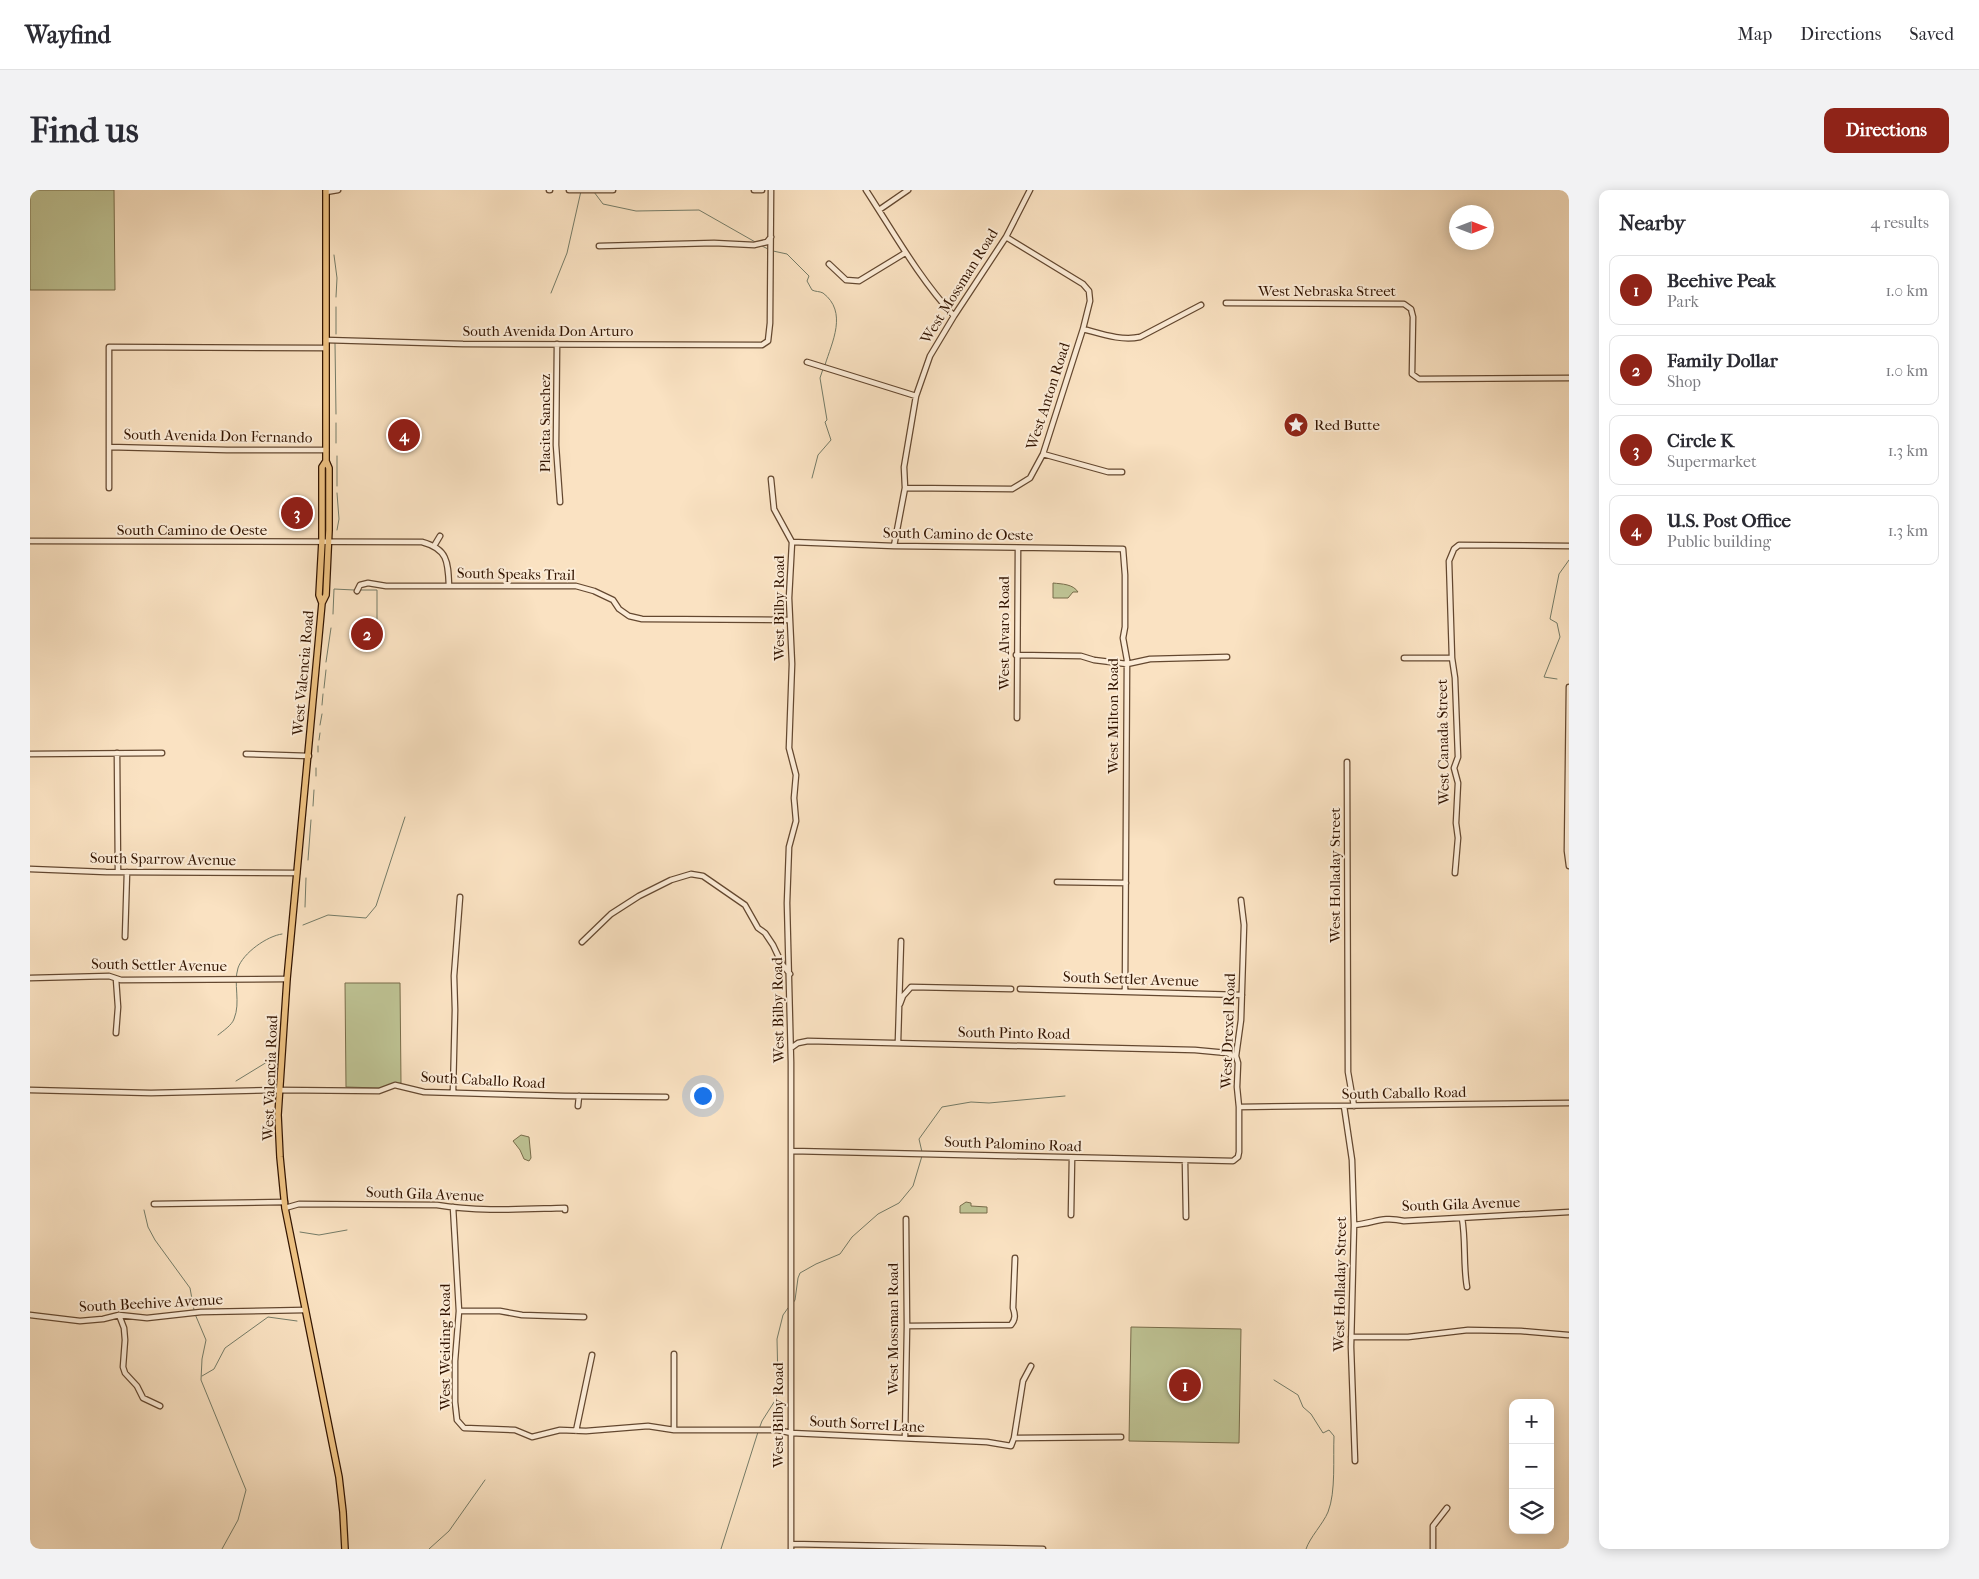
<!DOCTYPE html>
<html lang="en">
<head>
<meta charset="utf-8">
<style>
	:root { --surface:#fff; --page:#f2f2f3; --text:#2b2b33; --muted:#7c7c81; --line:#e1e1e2; --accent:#8f2418 }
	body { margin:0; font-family:"IM FELL French Canon",serif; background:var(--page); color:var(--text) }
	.controls { position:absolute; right:15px; bottom:15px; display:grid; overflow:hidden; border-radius:10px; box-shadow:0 2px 12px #0003 }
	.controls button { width:45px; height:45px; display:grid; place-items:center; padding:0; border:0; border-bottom:1px solid var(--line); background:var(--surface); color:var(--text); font:25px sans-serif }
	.compass { position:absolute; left:1419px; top:15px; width:45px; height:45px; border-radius:50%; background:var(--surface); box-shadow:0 2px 12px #0003; rotate:90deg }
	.you { position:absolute; left:672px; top:905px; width:18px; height:18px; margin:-12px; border:4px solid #fff; border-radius:50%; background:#1a73e8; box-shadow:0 0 0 8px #1a73e833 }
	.badge { display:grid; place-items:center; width:32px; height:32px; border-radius:50%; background:var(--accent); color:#fff; font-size:16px; font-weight:700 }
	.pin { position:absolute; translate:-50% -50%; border:2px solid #fff; box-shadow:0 1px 5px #0006 }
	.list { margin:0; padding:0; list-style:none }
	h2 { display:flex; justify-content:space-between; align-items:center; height:65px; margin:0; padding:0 20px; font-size:21px }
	h2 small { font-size:16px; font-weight:400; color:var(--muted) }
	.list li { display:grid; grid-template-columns:32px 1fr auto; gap:15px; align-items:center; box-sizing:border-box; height:70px; margin:0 10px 10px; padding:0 10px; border:1px solid var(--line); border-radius:10px }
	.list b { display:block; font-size:19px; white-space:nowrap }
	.list p { margin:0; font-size:16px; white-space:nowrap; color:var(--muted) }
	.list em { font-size:16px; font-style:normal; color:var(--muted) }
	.icon { flex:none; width:28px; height:28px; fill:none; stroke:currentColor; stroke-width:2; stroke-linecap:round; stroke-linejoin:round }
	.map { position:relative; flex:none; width:1539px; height:1359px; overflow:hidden; border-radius:10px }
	header { display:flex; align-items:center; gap:30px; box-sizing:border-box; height:70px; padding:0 25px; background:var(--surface); border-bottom:1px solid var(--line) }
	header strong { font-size:24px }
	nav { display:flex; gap:28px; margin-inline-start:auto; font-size:18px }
	.intro { display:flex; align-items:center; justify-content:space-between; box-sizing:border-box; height:120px; padding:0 30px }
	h1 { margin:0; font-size:35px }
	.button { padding:12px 22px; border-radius:10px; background:var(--accent); color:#fff; font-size:18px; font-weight:700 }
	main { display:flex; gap:30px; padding:0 30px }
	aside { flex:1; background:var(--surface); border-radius:10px; box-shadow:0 2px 12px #0003 }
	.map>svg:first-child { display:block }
	.green { fill:#bec394; stroke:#786c4a }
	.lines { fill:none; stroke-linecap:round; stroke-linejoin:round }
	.stream { stroke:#747b67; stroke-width:1 }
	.minor-casing { stroke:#644830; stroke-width:7 }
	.major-casing { stroke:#321400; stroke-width:8 }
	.minor { stroke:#fcecd7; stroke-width:4.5 }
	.major { stroke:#edc181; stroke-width:5.5 }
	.labels { text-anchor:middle; stroke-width:4; stroke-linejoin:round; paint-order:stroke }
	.street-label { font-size:15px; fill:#321400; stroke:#fcecd7 }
	.poi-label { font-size:15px; fill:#321400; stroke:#fcecd7; text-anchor:start }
</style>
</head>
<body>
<header>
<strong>Wayfind</strong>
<nav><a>Map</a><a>Directions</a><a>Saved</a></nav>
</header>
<div class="intro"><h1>Find us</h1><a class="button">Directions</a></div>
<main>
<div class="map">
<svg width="1539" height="1359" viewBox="0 0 1539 1359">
	<rect width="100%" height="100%" fill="#fae2c2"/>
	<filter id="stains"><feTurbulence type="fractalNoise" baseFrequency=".004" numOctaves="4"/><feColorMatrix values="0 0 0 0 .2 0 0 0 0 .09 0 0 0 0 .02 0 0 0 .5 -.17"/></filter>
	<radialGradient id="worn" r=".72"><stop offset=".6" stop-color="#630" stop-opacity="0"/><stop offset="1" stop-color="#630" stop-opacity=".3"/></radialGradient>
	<path class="green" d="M0,0H84L85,100H0Z
		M1023,393C1032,394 1043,394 1048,402H1043L1038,408H1023Z
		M315,793H370L371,893L349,898L316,897Z
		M491,945L499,947L501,968L499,971L494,969L490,960L483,951Z
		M936,1012L941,1013V1016L957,1017V1023H930V1016Z
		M1101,1137L1211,1139L1209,1253L1099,1251Z"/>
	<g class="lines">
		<path class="stream" d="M564,2L573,14L606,21L669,20L727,53
			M730,55L740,60
			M743,61L757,64L779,86L777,91L782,100C786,102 789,101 793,103C818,122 802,152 795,175
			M304,65L307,88L306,107
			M521,103L537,63L551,1
			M306,117V144
			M305,153L306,224
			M306,233V253
			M307,266V296
			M782,288L788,265L801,250L795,232L797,230L790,188L793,179
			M307,340L309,329L307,303
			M331,400H347V442
			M303,424L304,399L324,400
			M296,472L301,438
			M1527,489L1514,487L1530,447L1527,433L1520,429L1529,384L1539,370
			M294,498L296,480
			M292,515L293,504
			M290,535L292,524
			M289,550L290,543
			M288,562V556
			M286,586V578
			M283,616L284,600
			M278,670L281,630
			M275,717L276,688
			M273,735L298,725L336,728L346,716L375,627
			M188,845C193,841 202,835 204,829C211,812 203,794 208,778C213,763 237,746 252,744
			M206,891L242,869
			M892,962L889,949L912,917L941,912L959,913L1035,906
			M114,1020L118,1037L125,1050L160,1098L164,1120
			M270,1042L289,1045L317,1040
			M763,1113L765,1110L768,1088L770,1083L786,1074L810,1064L822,1047L848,1024L869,1013L883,996L892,966
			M165,1124L176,1150L172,1169L171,1190L216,1300L208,1330L192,1359
			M172,1186L184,1179L195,1158L238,1127L267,1131
			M1244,1190L1268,1205L1273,1217L1281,1224L1293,1243L1299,1240L1304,1246C1303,1268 1306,1302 1298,1322C1293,1334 1280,1347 1276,1359
			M729,1239L732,1231L746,1209L748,1193L747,1149L753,1125L758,1118
			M399,1359L419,1341L455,1290
			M691,1359L728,1242"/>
		<defs>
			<path id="minor" d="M519,0H520
				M539,0H583
				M724,0H732
				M836,0C864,43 889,88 924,126
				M296,2L308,0
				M849,20L878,0
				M569,56L684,53L724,55L737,52L741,47
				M799,74L816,90L829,91L875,63
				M1196,113L1374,114L1381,119L1383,127L1382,184L1389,189L1539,188
				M1053,139C1072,144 1091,151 1110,147L1171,115
				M296,150L433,154L732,155L738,151L740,133L741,0
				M527,154L526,255L530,312
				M777,172L886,206
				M79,257L197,260H296
				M1013,264L1078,282H1092
				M741,289L744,319L762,352L759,408L762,474L759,558L766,585L764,608L766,631L759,657L757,713L761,872V1359
				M79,298V157L296,158
				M875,298L982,299L1000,288L1013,264L1053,139L1060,111L1059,101L1053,94L976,47
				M0,351L392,352C418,359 418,372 419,396
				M762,352L864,356L1093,359L1095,385V437L1093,448L1097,470L1095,801
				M404,356L410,346
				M864,356L875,298L874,277L886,206L900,166L924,126L976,47L1000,0
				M327,401L330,395L338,393L356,396H546L564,401L583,410L589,419L599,426L612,429L760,430
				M986,465L1051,466L1064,470L1097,474L1120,469L1197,467
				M1374,468H1422L1425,488L1428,567L1424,578L1428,593L1426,633L1428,648L1425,683
				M1422,468L1419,371L1424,359L1429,355L1539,356
				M1539,497L1537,661L1539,676
				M987,528L988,358
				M87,563L88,682
				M0,564L132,563
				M216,564L279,566
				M1317,572L1318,882L1324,916
				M0,679L76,682L267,683
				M1027,692L1096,693
				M95,747L97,682
				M552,752L581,724L609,706L641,690L661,684L673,686L715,715L728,738L735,743L743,755L752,774L760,784
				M0,788L79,786L91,790L257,789
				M990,799L1212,805
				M870,814L873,806L881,797L981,799
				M86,843L88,817L86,789
				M868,852L871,751
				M761,858L768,853L778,851L1165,860L1197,863L1206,866
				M0,900L121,903L249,900L349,901L365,895L394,902L535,906L636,907
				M423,902L425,820L424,786L430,707
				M548,916L549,906
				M1314,916L1322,970L1324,1035L1321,1157L1325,1271
				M1209,917L1539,913
				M762,961L1203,971L1208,967L1209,962V917L1207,897L1208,873L1206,866L1211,830L1214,735L1211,710
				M1155,971L1156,1027
				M124,1014L255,1012
				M423,1017L429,1121L425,1171V1212L427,1230L434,1238L485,1240L502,1247L530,1240L556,1241L618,1236L644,1240H748L761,1243L957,1252L981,1256L984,1248L1091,1247
				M255,1018L269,1014L407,1015C449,1022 493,1019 535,1018V1020
				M1041,1025L1042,968
				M1432,1028C1436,1051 1433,1074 1437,1097
				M1324,1035C1345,1033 1352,1026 1374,1031L1539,1022
				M429,1121H470L492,1125L554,1127
				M0,1125L50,1131L73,1129L89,1125L117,1128L171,1122L275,1120
				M89,1125L94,1138L95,1150L93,1177L95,1183L107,1196L113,1208L130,1216
				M877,1136L981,1135C986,1129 985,1124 983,1118L985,1068
				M1321,1147H1378L1438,1140L1491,1141L1538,1145
				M644,1240V1164
				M546,1241L562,1165
				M875,1248L877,1136L876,1029
				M984,1248L993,1191L1001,1176
				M761,1354L1013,1359
				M1403,1359V1336L1417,1318"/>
			<path id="major" d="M296,0V271L299,278V340L296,405L292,413L257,789L248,925L250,967L255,1018L309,1287L313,1322L315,1359
				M292,413L289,405L292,351V277L296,271"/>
		</defs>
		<use href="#minor" class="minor-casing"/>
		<use href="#major" class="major-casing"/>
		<use href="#minor" class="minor"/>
		<use href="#major" class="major"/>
	</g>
	<defs>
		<symbol id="sight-disc" viewBox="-11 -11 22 22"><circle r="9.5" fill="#8f2418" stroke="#fcecd7"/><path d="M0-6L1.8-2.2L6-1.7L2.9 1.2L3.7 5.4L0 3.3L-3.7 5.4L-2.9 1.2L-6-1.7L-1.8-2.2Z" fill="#fff"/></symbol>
	</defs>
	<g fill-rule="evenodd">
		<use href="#sight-disc" x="1252" y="221" width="28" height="28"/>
	</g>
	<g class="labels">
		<g class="street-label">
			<text transform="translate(929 96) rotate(-58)" y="5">West Mossman Road</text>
			<text x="1297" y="106">West Nebraska Street</text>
			<text x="518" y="146">South Avenida Don Arturo</text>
			<text transform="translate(1018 206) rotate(-72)" y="5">West Anton Road</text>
			<text transform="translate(515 233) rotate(-90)" y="5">Placita Sanchez</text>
			<text transform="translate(188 246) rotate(1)" y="5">South Avenida Don Fernando</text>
			<text x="162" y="345">South Camino de Oeste</text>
			<text transform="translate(928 344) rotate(1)" y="5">South Camino de Oeste</text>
			<text transform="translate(486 384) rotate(1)" y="5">South Speaks Trail</text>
			<text transform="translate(749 418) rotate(-90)" y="5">West Bilby Road</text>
			<text transform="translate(974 443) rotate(-90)" y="5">West Alvaro Road</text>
			<text transform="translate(273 483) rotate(-85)" y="5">West Valencia Road</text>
			<text transform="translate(1083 526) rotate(-90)" y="5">West Milton Road</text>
			<text transform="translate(1413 552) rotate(-91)" y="5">West Canada Street</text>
			<text transform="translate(133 669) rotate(1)" y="5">South Sparrow Avenue</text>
			<text transform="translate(1305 685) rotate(-90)" y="5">West Holladay Street</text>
			<text transform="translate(129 775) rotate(1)" y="5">South Settler Avenue</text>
			<text transform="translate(1101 789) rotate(2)" y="5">South Settler Avenue</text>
			<text transform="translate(748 820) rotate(-91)" y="5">West Bilby Road</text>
			<text transform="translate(1198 841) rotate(-88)" y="5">West Drexel Road</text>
			<text transform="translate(984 843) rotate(1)" y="5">South Pinto Road</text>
			<text transform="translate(240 888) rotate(-88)" y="5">West Valencia Road</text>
			<text transform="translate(453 890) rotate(3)" y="5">South Caballo Road</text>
			<text transform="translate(1374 903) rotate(-1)" y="5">South Caballo Road</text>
			<text transform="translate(983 954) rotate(2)" y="5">South Palomino Road</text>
			<text transform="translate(395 1004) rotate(2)" y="5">South Gila Avenue</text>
			<text transform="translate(1431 1014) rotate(-2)" y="5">South Gila Avenue</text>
			<text transform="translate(1310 1094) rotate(-89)" y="5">West Holladay Street</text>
			<text transform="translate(121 1113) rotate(-3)" y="5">South Beehive Avenue</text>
			<text transform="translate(863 1139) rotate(-90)" y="5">West Mossman Road</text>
			<text transform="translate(415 1157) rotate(-90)" y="5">West Weiding Road</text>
			<text transform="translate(748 1225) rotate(-90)" y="5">West Bilby Road</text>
			<text transform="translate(837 1234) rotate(3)" y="5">South Sorrel Lane</text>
		</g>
		<g class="poi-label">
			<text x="1284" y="240">Red Butte</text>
		</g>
	</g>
	<rect width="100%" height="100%" filter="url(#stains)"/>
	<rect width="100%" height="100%" fill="url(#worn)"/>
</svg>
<div class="controls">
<button>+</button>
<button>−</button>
<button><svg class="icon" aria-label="layers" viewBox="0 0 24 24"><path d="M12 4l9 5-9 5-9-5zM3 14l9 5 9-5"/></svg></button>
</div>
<svg class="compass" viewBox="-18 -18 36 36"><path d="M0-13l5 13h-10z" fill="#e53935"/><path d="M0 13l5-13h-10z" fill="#7c7c81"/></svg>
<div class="you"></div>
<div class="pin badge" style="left:1155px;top:1195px">1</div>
<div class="pin badge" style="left:337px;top:444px">2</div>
<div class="pin badge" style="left:267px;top:323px">3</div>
<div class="pin badge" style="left:374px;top:245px">4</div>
</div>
<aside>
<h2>Nearby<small>4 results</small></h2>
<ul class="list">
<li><span class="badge">1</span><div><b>Beehive Peak</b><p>Park</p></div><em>1.0 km</em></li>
<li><span class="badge">2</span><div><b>Family Dollar</b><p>Shop</p></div><em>1.0 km</em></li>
<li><span class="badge">3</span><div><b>Circle K</b><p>Supermarket</p></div><em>1.3 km</em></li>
<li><span class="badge">4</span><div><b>U.S. Post Office</b><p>Public building</p></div><em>1.3 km</em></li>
</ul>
</aside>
</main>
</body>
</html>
